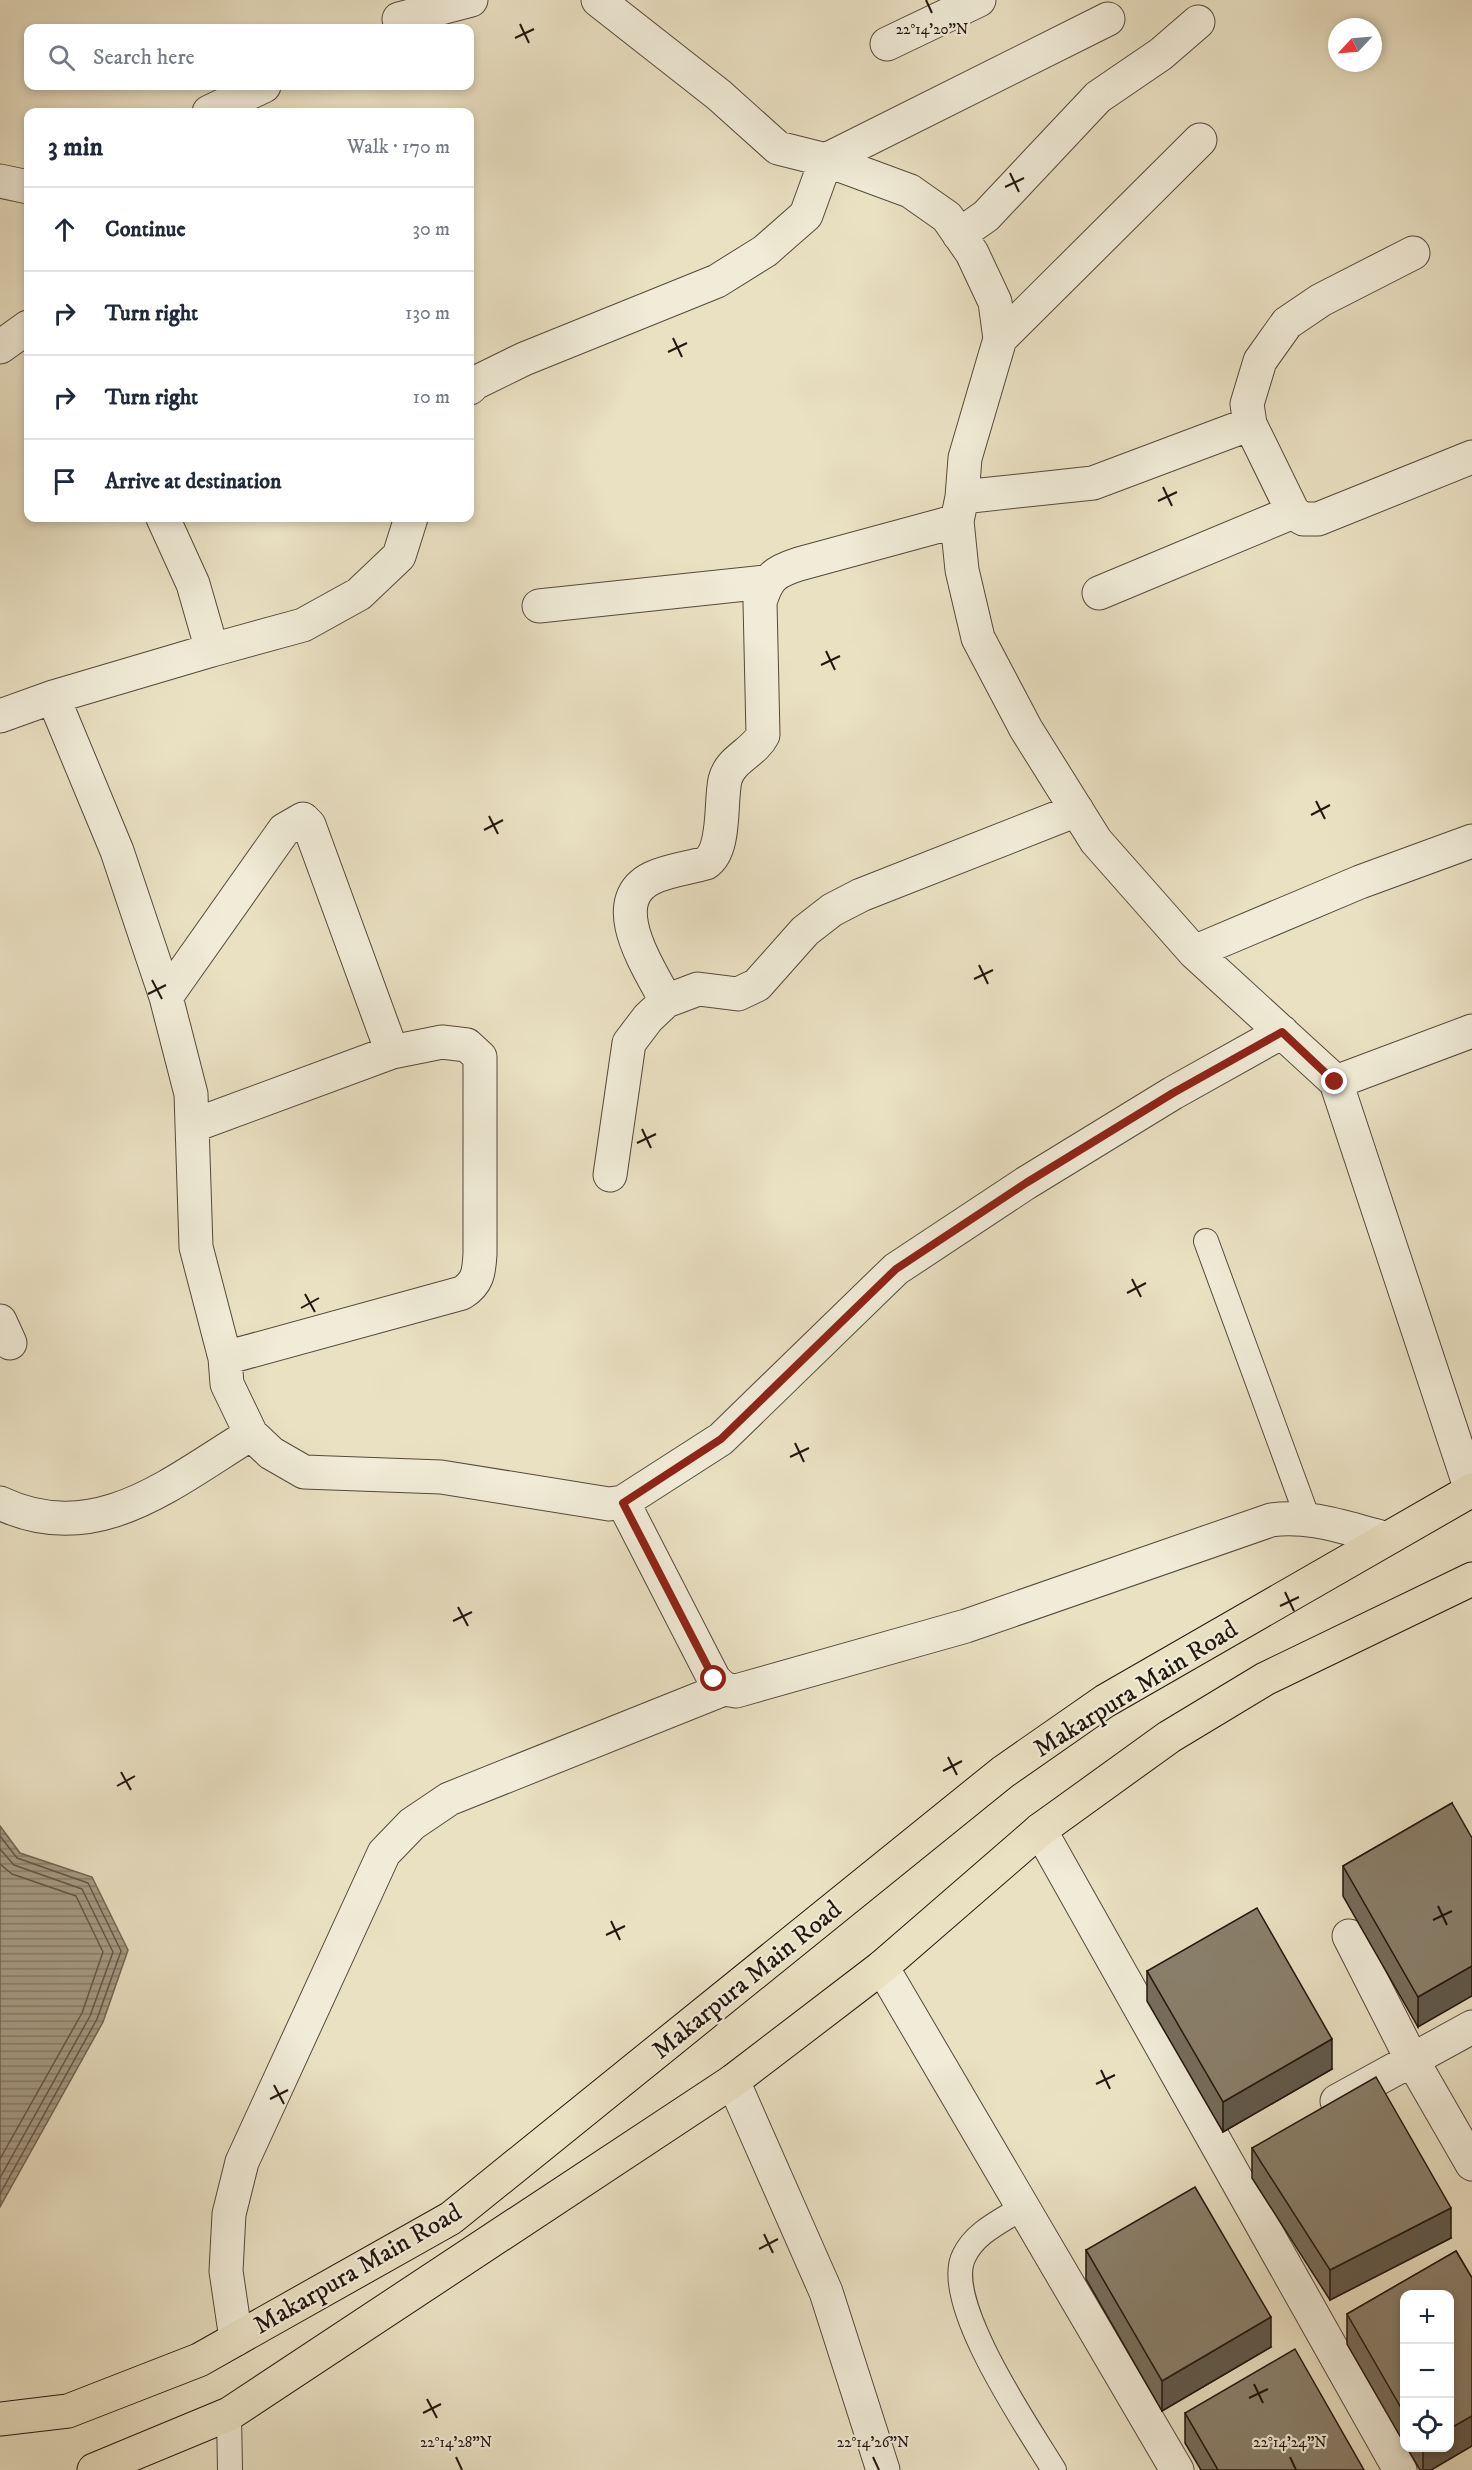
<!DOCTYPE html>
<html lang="en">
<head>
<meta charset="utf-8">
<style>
	:root { --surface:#fff; --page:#f6f6f7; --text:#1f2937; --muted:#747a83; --line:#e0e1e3 }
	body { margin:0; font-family:"IM FELL DW Pica",serif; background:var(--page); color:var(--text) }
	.controls { position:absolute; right:18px; bottom:18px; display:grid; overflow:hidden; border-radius:12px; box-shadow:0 3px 9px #0003 }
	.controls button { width:54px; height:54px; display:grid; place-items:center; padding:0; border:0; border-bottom:2px solid var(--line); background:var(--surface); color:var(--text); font:30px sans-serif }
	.compass { position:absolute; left:1328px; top:18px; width:54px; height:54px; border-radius:50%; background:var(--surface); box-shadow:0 3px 9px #0003; rotate:244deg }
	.stop { position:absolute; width:18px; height:18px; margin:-14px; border:4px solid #8f2418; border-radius:50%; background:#fff }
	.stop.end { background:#8f2418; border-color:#fff; box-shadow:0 2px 6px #0008 }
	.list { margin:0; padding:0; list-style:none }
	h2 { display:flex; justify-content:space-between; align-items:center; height:78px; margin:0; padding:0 24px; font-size:26px }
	h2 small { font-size:20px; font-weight:400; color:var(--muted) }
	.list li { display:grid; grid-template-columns:39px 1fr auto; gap:18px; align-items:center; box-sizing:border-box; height:84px; padding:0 24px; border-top:2px solid var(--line) }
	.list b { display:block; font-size:22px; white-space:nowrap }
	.list em { font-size:20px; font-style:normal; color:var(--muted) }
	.icon { flex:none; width:33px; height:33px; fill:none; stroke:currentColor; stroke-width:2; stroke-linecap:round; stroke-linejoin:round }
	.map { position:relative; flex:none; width:1472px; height:2470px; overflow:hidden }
	.search { position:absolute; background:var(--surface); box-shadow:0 3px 9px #0003; left:24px; top:24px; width:450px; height:66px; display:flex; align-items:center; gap:15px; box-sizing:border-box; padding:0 21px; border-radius:12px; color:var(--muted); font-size:22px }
	.panel { position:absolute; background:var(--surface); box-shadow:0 3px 9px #0003; left:24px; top:108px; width:450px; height:414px; border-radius:12px }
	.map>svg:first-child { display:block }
	.water { fill:url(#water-rules); stroke:#726655; stroke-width:1.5 }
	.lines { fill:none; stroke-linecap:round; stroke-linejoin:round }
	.shore { stroke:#64594a; stroke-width:1.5 }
	.lane-casing { stroke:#55493b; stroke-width:26 }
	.street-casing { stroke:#55493b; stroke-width:35 }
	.highway-casing { stroke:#23160e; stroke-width:35 }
	.lane { stroke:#f1ecd8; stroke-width:24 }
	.street { stroke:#f1ecd8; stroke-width:33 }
	.highway { stroke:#eae1c3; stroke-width:33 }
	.wall { fill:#776e5d; stroke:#23160e; stroke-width:1.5 }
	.shaded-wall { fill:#615a4c; stroke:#23160e; stroke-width:1.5 }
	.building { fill:#8a806c; stroke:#23160e; stroke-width:1.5 }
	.route { stroke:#8f2418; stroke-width:8 }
	.ticks { fill:none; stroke:#23160e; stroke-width:2 }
	.labels { text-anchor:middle; stroke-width:4.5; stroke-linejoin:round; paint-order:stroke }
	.street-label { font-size:26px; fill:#23160e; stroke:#f1ecd8 }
	.ticks-label { font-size:15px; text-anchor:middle; fill:#23160e; stroke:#f1ecd8; stroke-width:4.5; stroke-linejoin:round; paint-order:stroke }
</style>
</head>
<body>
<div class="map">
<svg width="1472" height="2470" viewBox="0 0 1472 2470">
	<defs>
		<pattern id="water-rules" width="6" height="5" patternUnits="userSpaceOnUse" patternTransform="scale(1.5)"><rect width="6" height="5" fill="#a69c85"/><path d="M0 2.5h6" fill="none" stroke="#877e6b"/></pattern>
	</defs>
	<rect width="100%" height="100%" fill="#eae1c3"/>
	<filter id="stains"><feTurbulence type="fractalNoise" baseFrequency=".00333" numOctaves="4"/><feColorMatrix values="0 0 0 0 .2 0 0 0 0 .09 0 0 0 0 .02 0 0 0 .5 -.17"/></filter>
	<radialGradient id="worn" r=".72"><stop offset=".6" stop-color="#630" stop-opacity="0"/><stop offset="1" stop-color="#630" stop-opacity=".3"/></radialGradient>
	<path class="water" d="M0,1826L20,1853L92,1877L128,1950L103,2022L0,2207Z"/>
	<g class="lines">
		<path class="shore" d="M0,1836L17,1858L88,1883L121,1951L97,2019L0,2194
			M0,1849L14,1865L82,1889L113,1952L90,2016L0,2178
			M0,1864L12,1874L76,1896L103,1952L82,2013L0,2159"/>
		<defs>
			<path id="lane" d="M1206,1241L1308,1519
				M1023,2207C1002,2221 975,2232 964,2256C941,2301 1029,2429 1054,2470
				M229,2414L230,2470"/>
			<path id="street" d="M598,0L719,95L778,148L826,160L910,191L947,217L972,253L995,302L1000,339L965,458L962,497L957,521L962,570L978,638L1026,729L1096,841L1194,952L1336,1082L1471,1490
				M399,19L471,0
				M887,44L979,0
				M209,112L264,86
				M0,181L28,187
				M959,235L986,216L1098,97L1161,54L1198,22
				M1000,339L1200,140
				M0,347L28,327
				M470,388L475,383L524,359L717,281L765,251L806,215L826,160L1108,19
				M1250,424L1247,404L1260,361L1287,323L1321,300L1413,253
				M962,497L1093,483L1250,424L1293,512L1303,519H1318L1472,457
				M1099,593L1293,512
				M539,606L766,582
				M212,650L303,625L359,594L399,556L411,518
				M53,697L117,851L166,997L191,1094L196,1247L225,1358L227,1384L251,1434L271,1453L304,1472L441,1477L609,1504L623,1502L721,1439L896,1269L1026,1183L1173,1093L1282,1032
				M0,716L53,697L212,650L193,584L163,518
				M1194,952L1360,882L1472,841
				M166,997L284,830L303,819L309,825L392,1052
				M666,1001C650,969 603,902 652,878C668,870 689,868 706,863C726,850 720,803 725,780C730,759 754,753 763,735L760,602C768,577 774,572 799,564L957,521
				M1336,1082L1472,1031
				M192,1126L392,1052L442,1042L467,1045L480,1057V1254C479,1272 478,1283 462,1293L225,1358
				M610,1175L629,1043L648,1018L666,1001L698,989L738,994L757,985L805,931L832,910L861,895L1077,810
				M0,1321L10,1343
				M623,1502L714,1679L724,1689L736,1691L966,1626L1271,1520C1309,1514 1348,1529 1385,1538
				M0,1503C96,1549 172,1482 251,1434
				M1040,1830L1400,2470
				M1349,1936L1411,2058L1472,2164
				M882,1967L1177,2470
				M733,2081L826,2292L883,2470
				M1337,2101L1472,2027
				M236,2339L226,2271L229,2214L242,2162L384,1853L412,1824L449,1799L724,1689"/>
			<path id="highway" d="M0,2419L68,2411L199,2360L451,2218L1003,1772L1105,1701L1472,1490
				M94,2470L229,2414L733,2081L882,1967L1040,1830L1169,1737L1265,1679L1472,1579"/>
		</defs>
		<use href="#lane" class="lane-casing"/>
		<use href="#street" class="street-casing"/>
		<use href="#highway" class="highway-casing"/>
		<use href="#lane" class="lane"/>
		<use href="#street" class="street"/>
		<use href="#highway" class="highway"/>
	</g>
	<path class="wall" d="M1452,1803L1418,2027L1343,1896V1866Z
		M1147,1971L1332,2069L1223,2132L1147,2001Z
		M1252,2148L1451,2238L1330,2300L1252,2178Z
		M1086,2250L1271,2347L1162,2411L1086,2279Z
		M1456,2251L1472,2278V2446L1431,2470H1420L1407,2448H1449V2295H1404V2443L1347,2344V2314Z
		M1185,2413L1364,2470H1201L1185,2443Z"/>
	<path class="shaded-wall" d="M1472,1966V1996L1418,2027V1997Z
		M1332,2039V2069L1223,2132V2102Z
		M1451,2208V2238L1330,2300V2270Z
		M1271,2317V2347L1162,2411V2381Z
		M1472,2416V2446L1431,2470H1423V2448H1449V2429Z"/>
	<path class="building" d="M1452,1803L1472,1838V1966L1418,1997L1343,1866Z
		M1257,1908L1332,2039L1223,2102L1147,1971Z
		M1376,2077L1451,2208L1330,2270L1252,2148Z
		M1195,2187L1271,2317L1162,2381L1086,2250Z
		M1456,2251L1472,2278V2416L1449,2429V2295H1404V2413L1347,2314Z
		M1295,2349L1364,2470H1218L1185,2413Z"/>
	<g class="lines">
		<path class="route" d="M714,1679L623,1503L721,1439L896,1269L1026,1183L1173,1093L1282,1032L1335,1082"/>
	</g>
	<path class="ticks" d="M926,0L932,13M520,24L529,43M515,38L534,29M1010,173L1019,192M1005,187L1024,178M673,338L682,357M668,352L687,343M1163,487L1172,506M1158,501L1177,492M826,651L835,670M821,665L840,656M1316,801L1325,819M1311,815L1330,805M489,816L498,834M484,830L503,820M979,965L988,984M974,979L993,970M152,980L162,999M148,994L166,985M642,1129L651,1148M637,1143L656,1134M1132,1279L1141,1297M1127,1293L1146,1283M305,1294L315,1312M301,1308L319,1298M795,1443L804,1462M790,1457L809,1448M1285,1592L1294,1611M1280,1606L1299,1597M458,1607L468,1626M453,1621L472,1612M948,1757L957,1775M943,1771L962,1761M121,1772L131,1790M117,1786L135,1776M1438,1906L1447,1925M1433,1920L1452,1911M611,1921L620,1940M606,1935L625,1926M1101,2070L1110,2089M1096,2084L1115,2075M274,2085L284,2104M270,2099L288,2090M764,2234L773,2253M759,2249L778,2239M1254,2384L1263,2403M1249,2398L1268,2389M427,2399L437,2418M423,2413L441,2404M456,2457L462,2470M873,2457L879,2470M1290,2457L1296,2470"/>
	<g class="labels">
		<g class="street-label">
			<text transform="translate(1135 1688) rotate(-32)" y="9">Makarpura Main Road</text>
			<text transform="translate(746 1979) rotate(-39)" y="9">Makarpura Main Road</text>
			<text transform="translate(357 2268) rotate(-30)" y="9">Makarpura Main Road</text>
		</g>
	</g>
	<g class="ticks-label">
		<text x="932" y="34">22°14'20"N</text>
		<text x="456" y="2447">22°14'28"N</text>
		<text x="873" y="2447">22°14'26"N</text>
		<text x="1290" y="2447">22°14'24"N</text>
	</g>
	<rect width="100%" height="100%" filter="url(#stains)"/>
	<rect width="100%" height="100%" fill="url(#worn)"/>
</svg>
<div class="controls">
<button>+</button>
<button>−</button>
<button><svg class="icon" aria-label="locate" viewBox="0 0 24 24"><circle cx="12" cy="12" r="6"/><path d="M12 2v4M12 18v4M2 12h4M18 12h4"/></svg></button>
</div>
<svg class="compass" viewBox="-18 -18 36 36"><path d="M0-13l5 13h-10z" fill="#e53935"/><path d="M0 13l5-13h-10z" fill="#747a83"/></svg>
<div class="stop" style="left:714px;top:1679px"></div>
<div class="stop end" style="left:1335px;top:1082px"></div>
<div class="search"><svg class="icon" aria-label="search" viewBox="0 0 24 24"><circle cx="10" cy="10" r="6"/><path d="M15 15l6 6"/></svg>Search here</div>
<section class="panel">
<h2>3 min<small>Walk · 170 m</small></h2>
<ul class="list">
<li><svg class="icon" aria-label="ahead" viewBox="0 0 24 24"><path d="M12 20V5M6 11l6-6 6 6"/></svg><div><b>Continue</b></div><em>30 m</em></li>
<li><svg class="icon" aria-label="right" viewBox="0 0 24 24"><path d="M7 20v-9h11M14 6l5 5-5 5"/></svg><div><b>Turn right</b></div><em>130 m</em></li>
<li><svg class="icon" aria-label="right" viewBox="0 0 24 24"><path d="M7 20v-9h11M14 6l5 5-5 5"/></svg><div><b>Turn right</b></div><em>10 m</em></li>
<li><svg class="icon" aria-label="arrive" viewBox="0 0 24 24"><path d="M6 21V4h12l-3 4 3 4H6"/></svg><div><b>Arrive at destination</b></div></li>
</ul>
</section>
</div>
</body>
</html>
